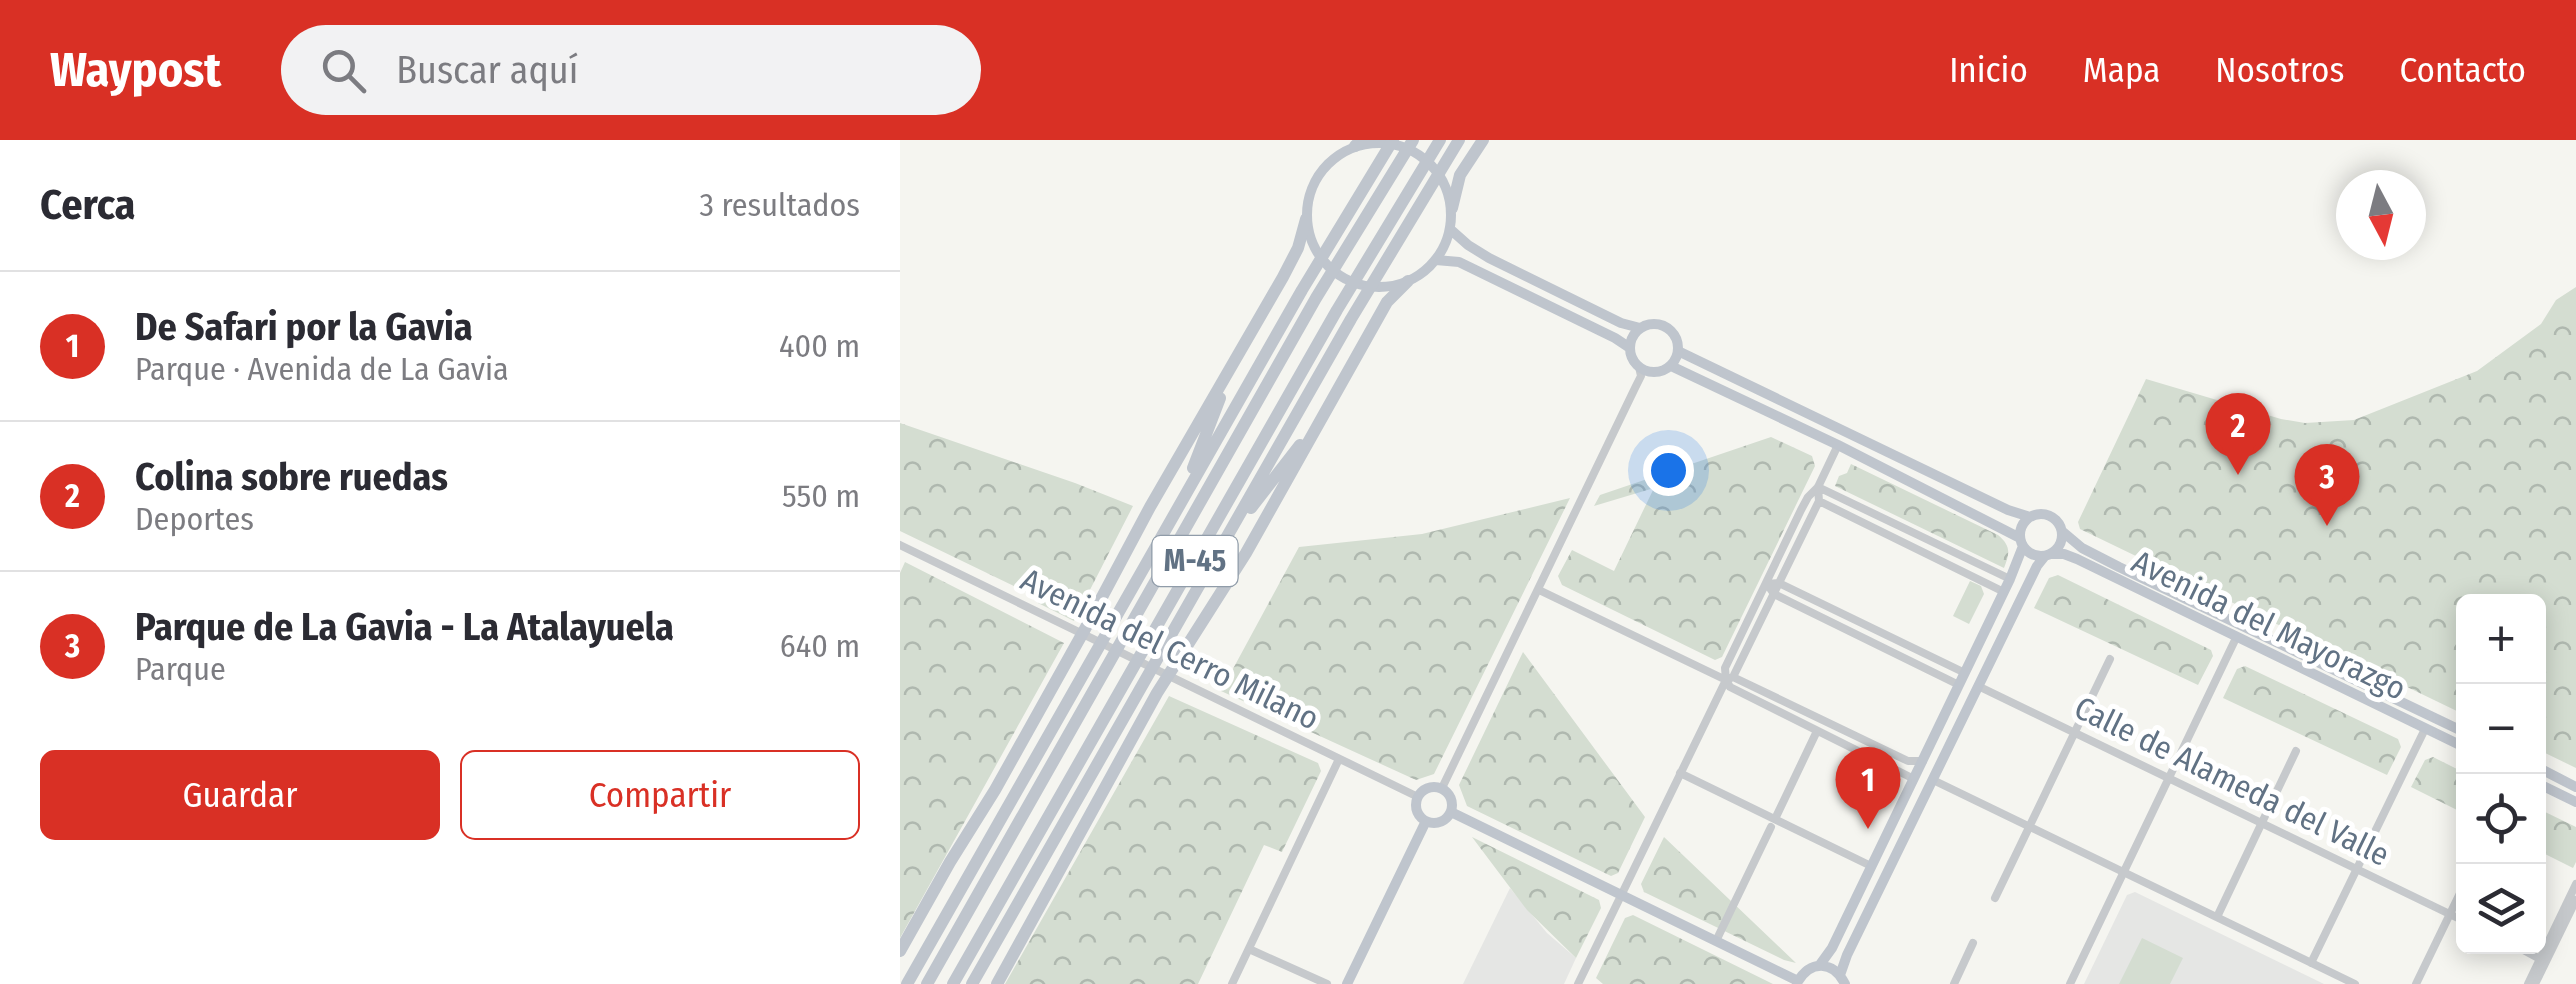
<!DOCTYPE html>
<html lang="es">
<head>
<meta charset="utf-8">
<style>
	:root { --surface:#fff; --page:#f2f2f3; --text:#2b2b33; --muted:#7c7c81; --line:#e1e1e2; --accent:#d93025 }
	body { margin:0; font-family:"Fira Sans Condensed",sans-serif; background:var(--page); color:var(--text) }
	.controls { position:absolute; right:30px; bottom:30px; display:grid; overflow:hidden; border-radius:15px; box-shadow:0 5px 25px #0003 }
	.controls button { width:90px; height:90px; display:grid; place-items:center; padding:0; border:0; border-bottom:2px solid var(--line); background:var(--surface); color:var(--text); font:50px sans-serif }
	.compass { position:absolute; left:1436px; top:30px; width:90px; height:90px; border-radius:50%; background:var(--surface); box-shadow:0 5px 25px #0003; rotate:173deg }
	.you { position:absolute; left:768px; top:330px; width:35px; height:35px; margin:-25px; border:8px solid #fff; border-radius:50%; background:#1a73e8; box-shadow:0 0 0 15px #1a73e833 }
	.badge { display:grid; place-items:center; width:65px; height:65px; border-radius:50%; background:var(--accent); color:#fff; font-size:32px; font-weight:700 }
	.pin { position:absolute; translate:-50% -82px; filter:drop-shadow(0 2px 5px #0008) }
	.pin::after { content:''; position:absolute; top:52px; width:35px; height:30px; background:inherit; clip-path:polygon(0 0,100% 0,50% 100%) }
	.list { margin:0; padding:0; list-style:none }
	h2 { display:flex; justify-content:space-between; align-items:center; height:130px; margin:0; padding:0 40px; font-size:42px }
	h2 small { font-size:32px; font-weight:400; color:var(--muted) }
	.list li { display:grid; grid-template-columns:65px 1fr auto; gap:30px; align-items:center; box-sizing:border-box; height:150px; padding:0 40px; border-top:2px solid var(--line) }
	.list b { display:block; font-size:38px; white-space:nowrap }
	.list p { margin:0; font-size:32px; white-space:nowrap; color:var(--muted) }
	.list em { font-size:32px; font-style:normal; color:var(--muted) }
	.actions { display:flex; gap:20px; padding:30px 40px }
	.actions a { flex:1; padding:22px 0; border:2px solid var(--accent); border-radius:15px; text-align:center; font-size:35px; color:var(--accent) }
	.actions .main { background:var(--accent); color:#fff }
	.icon { flex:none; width:55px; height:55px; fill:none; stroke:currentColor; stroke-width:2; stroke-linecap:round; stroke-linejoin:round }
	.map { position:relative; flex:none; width:1676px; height:844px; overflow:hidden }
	header { display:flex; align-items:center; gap:60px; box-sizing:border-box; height:140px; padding:0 50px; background:var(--accent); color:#fff }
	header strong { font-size:48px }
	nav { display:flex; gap:55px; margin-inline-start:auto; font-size:35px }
	.search { width:700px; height:90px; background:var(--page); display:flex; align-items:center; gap:25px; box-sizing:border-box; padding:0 35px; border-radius:55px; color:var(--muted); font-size:38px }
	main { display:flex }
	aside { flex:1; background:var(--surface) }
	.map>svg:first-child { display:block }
	.built { fill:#e5e6e4 }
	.green { fill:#d4ddd1 }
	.forest { fill:url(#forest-crowns) }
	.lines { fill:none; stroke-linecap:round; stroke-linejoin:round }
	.minor { stroke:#c6c9cc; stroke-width:8 }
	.major { stroke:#bfc5cd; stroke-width:10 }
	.highway { stroke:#bfc5cd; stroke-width:12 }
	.labels { text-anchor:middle; stroke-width:10; stroke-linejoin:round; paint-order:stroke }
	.shield { fill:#fff; stroke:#909ca9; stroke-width:2.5 }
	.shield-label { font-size:30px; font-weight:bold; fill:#617284 }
	.street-label { font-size:32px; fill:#617284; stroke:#fff }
</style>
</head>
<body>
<header>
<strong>Waypost</strong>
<div class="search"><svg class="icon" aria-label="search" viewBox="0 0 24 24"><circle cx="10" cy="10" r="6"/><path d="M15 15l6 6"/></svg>Buscar aquí</div>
<nav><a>Inicio</a><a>Mapa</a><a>Nosotros</a><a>Contacto</a></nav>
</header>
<main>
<aside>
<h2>Cerca<small>3 resultados</small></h2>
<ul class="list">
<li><span class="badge">1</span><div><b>De Safari por la Gavia</b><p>Parque · Avenida de La Gavia</p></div><em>400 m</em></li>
<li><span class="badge">2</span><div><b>Colina sobre ruedas</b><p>Deportes</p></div><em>550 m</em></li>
<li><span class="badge">3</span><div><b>Parque de La Gavia - La Atalayuela</b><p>Parque</p></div><em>640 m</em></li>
</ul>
<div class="actions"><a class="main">Guardar</a><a>Compartir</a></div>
</aside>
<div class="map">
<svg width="1676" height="844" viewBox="0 0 1676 844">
	<defs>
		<pattern id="forest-crowns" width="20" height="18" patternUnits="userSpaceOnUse" patternTransform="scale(2.5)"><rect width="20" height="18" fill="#d4ddd1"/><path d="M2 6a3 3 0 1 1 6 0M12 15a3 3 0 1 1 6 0" fill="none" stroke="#afb8af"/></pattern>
	</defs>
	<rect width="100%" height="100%" fill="#f5f5f0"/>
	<path class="built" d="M610,748L647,793L676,818L664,844H563Z
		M1235,752L1424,844H1184L1227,755Z"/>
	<path class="green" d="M1070,441L1081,446L1084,454L1069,484L1053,476Z
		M1242,798L1283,818L1270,844H1219Z"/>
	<path class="forest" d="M1676,147V628L1639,610V462H1564L1563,574L1180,389L1178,382L1246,239L1381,279L1405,283L1454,280L1577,231L1641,184L1656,160Z
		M0,283L175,343L233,366L174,481L138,463L139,458L0,391Z
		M871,297L912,316L915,326L822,517L815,520L662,445L658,436L672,410L714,431L754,348L694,366L700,355Z
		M951,324L1098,395C1111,406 1110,413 1104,428L935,346L939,336L947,333Z
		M670,358L534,634L516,640L321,551L399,407L522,394Z
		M5,422L164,503L0,798V433Z
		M1158,435L1311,510L1313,516L1298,545L1134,468L1149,438Z
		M623,512L745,677L718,733L711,736L567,666L559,645Z
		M1345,526L1498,599L1501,607L1487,635L1323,558L1337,529Z
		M269,556L418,623L421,631L382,712L364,705L298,844H105Z
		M1533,617L1563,632V673L1511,647L1525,620Z
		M1639,669L1676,687V722L1673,728L1639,711Z
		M572,697L699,760L701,768L676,818L627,770Z
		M764,697L896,823L884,820L744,752L741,744Z
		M733,775L873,844H703L696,838L725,778Z"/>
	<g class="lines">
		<path class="minor" d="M918,347L1110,439
			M919,361L1104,452
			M0,405L518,657
			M867,444L874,454L1059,545
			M867,444L879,443L1065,533
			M639,450L826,540L830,547L1014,639
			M833,537L1008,621H1023
			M826,540L833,537L919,361L918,347
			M1078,546L1564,781
			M780,633L971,726
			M1033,640L1455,844
			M542,648L735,248L741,236L739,227
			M875,679L917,591
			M1095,758L1210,519
			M1317,777L1396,611
			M816,801L871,687
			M1616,806L1640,819
			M349,809L427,844
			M1411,823L1525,589
			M332,844L439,619
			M678,844L826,540L825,528L901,370L908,357L918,347L938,305
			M1054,844L1073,803
			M1170,844L1336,498
			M1516,844L1564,745
			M1628,844L1676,744
			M1635,844L1676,760"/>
		<path class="major" d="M407 75a72 72 0 1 1 144 0a72 72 0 1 1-144 0Z
			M550,89L568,105L589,118L721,183L740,188
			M536,120L559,122L715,198L730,208
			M730 208a24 24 0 1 1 48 0a24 24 0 1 1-48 0Z
			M778,211L1108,370L1130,377
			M771,226L938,305L1120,398
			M1120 395a21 21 0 1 1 42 0a21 21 0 1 1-42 0Z
			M1163,392L1182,408L1219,427L1564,592
			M1151,414H1164L1177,419L1564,607
			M1639,628L1676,647
			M1639,644L1676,662
			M516 665a18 18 0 1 1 36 0a18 18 0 1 1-36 0Z
			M551,672L898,841
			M919,826L932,808L1110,439L1123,406
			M940,835L947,815L1137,426L1145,416
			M897,843C910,820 933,820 945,844
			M447,844L526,681"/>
		<path class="highway" d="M455,6L461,0
			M552,68L560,35L583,0
			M293,328L320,258
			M351,368L400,305
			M0,811L50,722L95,650L185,489L250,367L383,137L398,108L406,79
			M7,844L402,150L493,0
			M27,844L416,158L513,0
			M53,844L437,170L540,0
			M72,844L451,179L559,0
			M97,844L257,553L346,413L487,162L508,141"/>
	</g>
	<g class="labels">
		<rect class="shield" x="252.5" y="396" width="85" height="50" rx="8"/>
		<g class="shield-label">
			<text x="295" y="431">M-45</text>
		</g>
		<g class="street-label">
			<text transform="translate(1369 485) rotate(26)" y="11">Avenida del Mayorazgo</text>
			<text transform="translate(270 509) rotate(26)" y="11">Avenida del Cerro Milano</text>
			<text transform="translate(1332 641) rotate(26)" y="11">Calle de Alameda del Valle</text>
		</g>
	</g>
</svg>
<div class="controls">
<button>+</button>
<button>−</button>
<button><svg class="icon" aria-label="locate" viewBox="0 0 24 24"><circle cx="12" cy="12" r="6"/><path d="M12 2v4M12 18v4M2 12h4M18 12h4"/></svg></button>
<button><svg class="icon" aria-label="layers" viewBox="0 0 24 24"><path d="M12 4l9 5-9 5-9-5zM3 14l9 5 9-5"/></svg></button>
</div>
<svg class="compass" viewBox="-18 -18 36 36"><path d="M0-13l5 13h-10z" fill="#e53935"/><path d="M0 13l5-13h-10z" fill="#7c7c81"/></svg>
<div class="you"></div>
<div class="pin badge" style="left:968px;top:689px">1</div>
<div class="pin badge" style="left:1338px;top:335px">2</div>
<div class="pin badge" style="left:1427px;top:386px">3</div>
</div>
</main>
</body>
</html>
